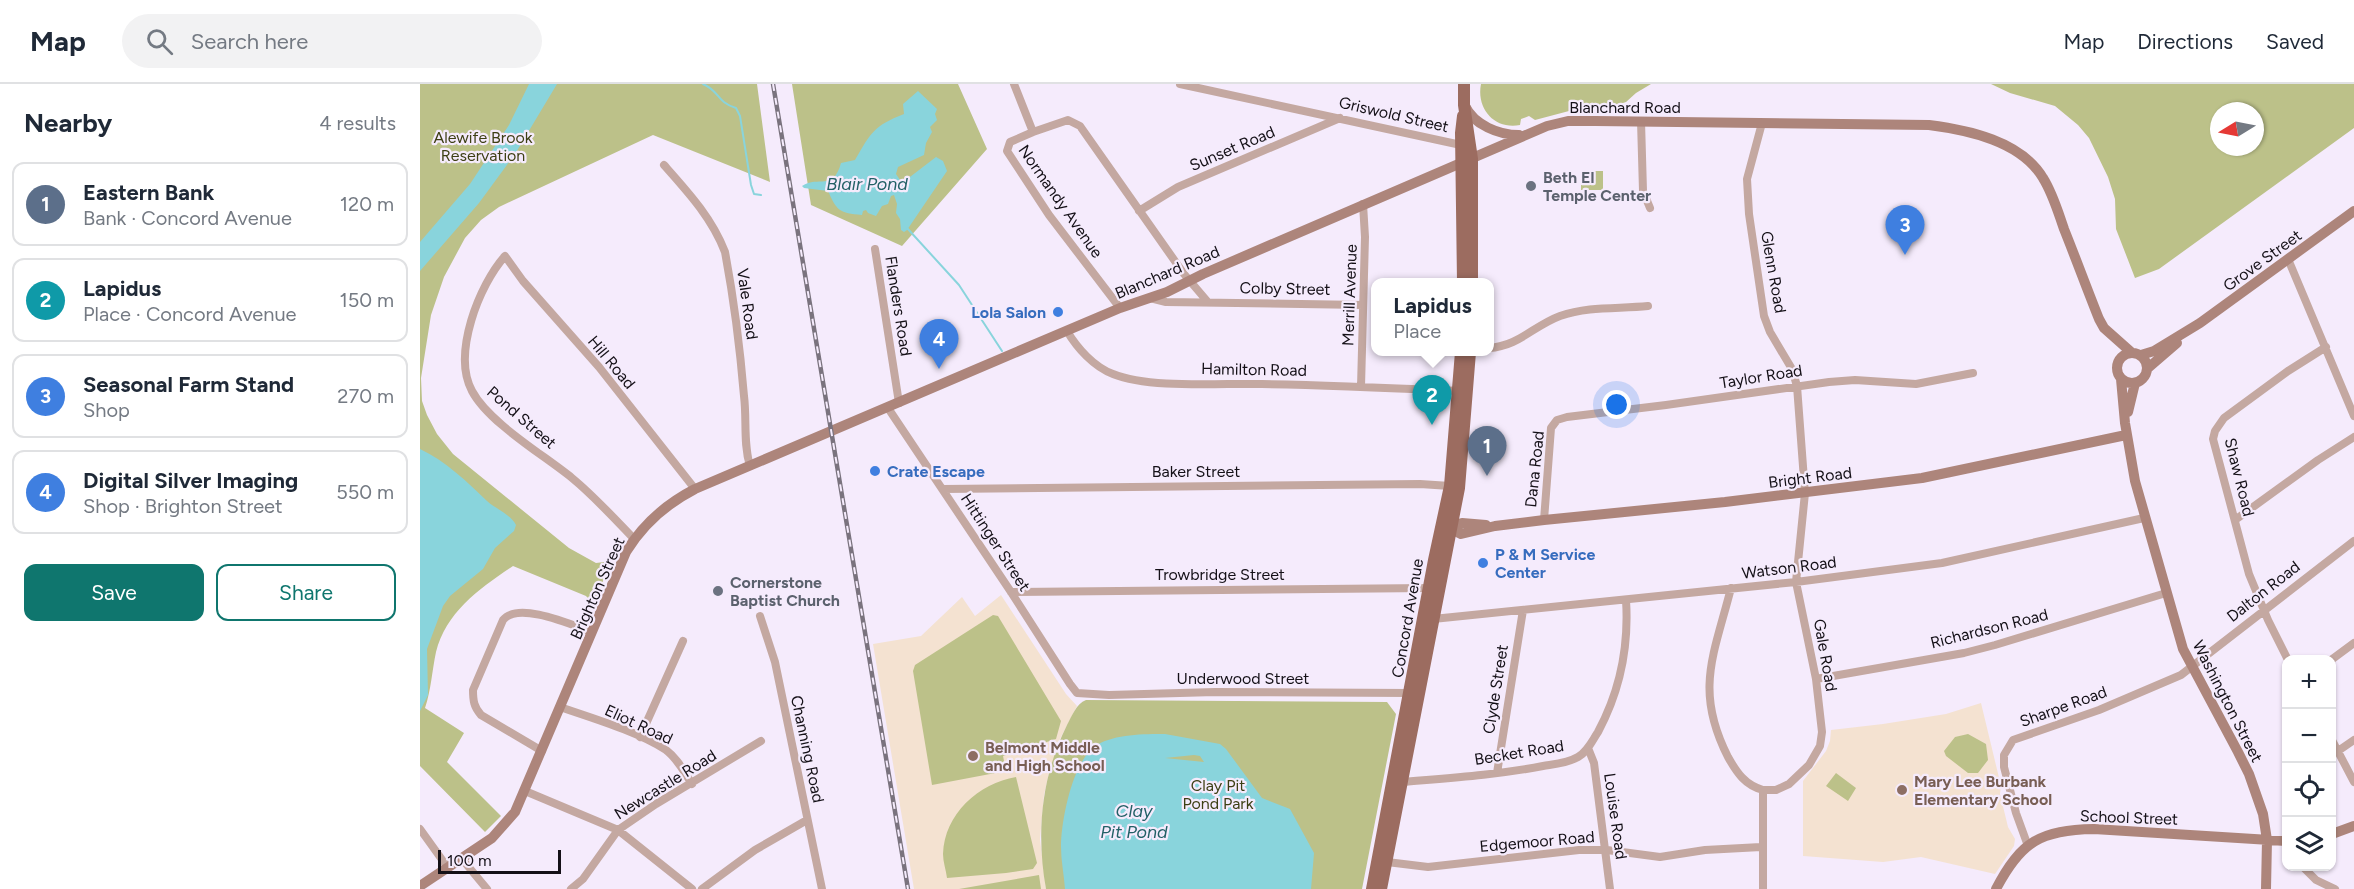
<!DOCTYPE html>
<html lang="en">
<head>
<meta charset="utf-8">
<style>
	:root { --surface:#fff; --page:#f2f2f3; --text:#1f2937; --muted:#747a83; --line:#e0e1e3; --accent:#0f766e }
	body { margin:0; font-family:Figtree,sans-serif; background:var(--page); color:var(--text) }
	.controls { position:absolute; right:18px; bottom:18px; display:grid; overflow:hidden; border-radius:12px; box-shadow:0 2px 4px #0004 }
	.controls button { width:54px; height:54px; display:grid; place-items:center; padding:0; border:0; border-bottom:2px solid var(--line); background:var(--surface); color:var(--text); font:30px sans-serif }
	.compass { position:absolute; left:1790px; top:18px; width:54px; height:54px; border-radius:50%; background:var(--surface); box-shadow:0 2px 4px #0004; rotate:260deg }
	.scale { position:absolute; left:18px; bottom:15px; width:123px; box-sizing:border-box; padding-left:6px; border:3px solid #141017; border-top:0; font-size:16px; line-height:21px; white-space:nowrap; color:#141017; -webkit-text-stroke:4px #f5ebfc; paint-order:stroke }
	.you { position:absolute; left:1197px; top:321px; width:21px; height:21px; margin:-15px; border:4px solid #fff; border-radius:50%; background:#1a73e8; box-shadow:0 0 0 9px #1a73e833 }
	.badge { display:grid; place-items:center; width:39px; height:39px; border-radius:50%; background:var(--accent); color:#fff; font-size:20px; font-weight:700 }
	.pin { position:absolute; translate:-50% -50px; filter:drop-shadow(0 2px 3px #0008) }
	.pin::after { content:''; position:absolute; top:32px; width:21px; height:18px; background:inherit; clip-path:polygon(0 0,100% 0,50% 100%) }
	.popup { position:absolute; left:951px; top:194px; width:123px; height:78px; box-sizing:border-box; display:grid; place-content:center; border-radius:12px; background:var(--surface); filter:drop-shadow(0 2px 4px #0005); font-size:20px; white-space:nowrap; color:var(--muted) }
	.popup b { font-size:22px; color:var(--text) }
	.popup::after { content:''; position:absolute; left:50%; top:100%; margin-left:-12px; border:12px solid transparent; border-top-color:var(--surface) }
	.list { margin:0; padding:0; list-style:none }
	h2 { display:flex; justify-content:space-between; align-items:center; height:78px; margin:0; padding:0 24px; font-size:26px }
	h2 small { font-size:20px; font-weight:400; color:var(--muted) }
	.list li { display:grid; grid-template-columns:39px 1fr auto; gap:18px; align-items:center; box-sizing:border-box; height:84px; margin:0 12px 12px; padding:0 12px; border:2px solid var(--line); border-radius:12px }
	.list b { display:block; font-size:22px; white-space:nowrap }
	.list p { margin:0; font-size:20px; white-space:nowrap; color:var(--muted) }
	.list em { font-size:20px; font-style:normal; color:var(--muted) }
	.actions { display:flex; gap:12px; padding:18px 24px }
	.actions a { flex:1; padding:14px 0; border:2px solid var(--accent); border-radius:12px; text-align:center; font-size:21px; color:var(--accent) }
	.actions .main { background:var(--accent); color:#fff }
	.icon { flex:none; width:33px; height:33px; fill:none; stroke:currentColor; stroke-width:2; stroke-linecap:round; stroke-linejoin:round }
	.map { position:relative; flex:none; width:1934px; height:805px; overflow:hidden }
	header { display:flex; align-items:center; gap:36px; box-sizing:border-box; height:84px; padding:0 30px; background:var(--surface); border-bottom:2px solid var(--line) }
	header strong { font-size:28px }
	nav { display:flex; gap:33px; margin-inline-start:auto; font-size:21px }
	.search { width:420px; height:54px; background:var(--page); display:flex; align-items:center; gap:15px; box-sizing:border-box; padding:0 21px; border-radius:33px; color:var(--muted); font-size:22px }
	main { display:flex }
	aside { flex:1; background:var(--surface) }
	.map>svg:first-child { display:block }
	.education { fill:#f4e2d1 }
	.green { fill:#bcc189; fill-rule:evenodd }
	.water { fill:#89d4dc; fill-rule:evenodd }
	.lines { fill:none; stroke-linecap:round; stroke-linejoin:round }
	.stream { stroke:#89d4dc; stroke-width:2 }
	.street { stroke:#c4a8a1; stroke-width:8 }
	.secondary { stroke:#ad857b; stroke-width:10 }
	.primary { stroke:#9c6c60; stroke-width:12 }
	.rail-casing { stroke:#7a737e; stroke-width:4.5 }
	.rail { stroke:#f5ebfc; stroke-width:2; stroke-dasharray:7; stroke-linecap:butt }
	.worship-dot { fill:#6b7280; stroke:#f5ebfc; stroke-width:2 }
	.shop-dot { fill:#3f7fe0; stroke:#f5ebfc; stroke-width:2 }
	.education-dot { fill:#8d6e63; stroke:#f5ebfc; stroke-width:2 }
	.labels { text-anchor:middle; stroke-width:4.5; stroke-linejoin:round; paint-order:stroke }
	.street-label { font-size:16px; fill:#141017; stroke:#f5ebfc }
	.park-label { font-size:16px; fill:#3d3f14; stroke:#f5ebfc }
	.worship-label { font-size:16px; font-weight:bold; fill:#5b616d; stroke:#f5ebfc; text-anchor:start }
	.shop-label { font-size:16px; font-weight:bold; fill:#366cbe; stroke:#f5ebfc; text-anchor:start }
	.education-label { font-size:16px; font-weight:bold; fill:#785e54; stroke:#f5ebfc; text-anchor:start }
	.water-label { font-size:18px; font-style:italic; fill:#226066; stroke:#f5ebfc }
</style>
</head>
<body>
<header>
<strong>Map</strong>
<div class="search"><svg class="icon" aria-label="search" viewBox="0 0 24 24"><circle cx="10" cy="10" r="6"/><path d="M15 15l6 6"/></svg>Search here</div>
<nav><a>Map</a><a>Directions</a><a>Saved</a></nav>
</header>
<main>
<aside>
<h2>Nearby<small>4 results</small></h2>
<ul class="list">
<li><span class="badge" style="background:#5c6f8a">1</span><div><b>Eastern Bank</b><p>Bank · Concord Avenue</p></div><em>120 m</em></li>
<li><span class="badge" style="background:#0f9aa8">2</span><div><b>Lapidus</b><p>Place · Concord Avenue</p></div><em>150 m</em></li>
<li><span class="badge" style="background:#3f7fe0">3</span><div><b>Seasonal Farm Stand</b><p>Shop</p></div><em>270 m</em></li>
<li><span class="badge" style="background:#3f7fe0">4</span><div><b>Digital Silver Imaging</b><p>Shop · Brighton Street</p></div><em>550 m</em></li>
</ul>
<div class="actions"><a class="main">Save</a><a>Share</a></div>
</aside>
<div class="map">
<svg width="1934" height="805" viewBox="0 0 1934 805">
	<rect width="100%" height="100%" fill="#f5ebfc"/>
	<path class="education" d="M581,511L646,610L657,622L640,655L629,689L624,711L620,755L626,805H494L453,560L501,552L542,513L555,532Z
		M1561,619L1581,702L1580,710L1588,743L1595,755L1594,762L1575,790L1501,773L1463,778L1383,772V697L1406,667L1410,657L1411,646L1463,640L1526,630Z"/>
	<path class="green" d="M0,0H337L350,98L233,51L79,123L61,136L45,154L24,193L11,231L1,294L2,317L7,331L17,350L33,370L149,464L176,479L192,477L173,520L166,512L93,482C60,504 26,528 16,568C12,587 11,606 5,624L44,649L27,678L81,732L65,748L0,682Z
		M372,0H538L567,65L482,162L391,121Z
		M1061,0H1231L1216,9L1206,18L1194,22L1149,27L1115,36L1109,32L1101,35L1100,41C1075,46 1056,25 1061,0Z
		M1571,0H1934V44L1739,185L1715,194L1696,145L1695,115L1688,93L1669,54L1658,41L1635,22L1590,9ZM1799,27H1835V63H1799Z
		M1161,87H1183V106H1161Z
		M573,531L578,532L641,637L636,655L583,672L586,687L512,701L493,587L495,581Z
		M666,616L967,618L976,630L942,805H626C616,749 621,693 647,641C652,632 656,620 666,616Z
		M1548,650L1566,660L1568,676L1558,689H1548L1526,672L1524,667L1535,653Z
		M1416,689L1436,704L1428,717L1406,702Z
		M596,693L617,779L613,785L586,789L527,794C526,786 523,778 523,770C524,730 559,699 596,693Z
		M619,791L621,805H539Z"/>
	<path class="water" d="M109,0H137L95,70L59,119L0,187V158L50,100L89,41Z
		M498,7L517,25L515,30L517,36L510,43L512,48L506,59L504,71L478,83L476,90L480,96H486L516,73L523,77L527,87L487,146L484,148L481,146L480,135L476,129L477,120L474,111L471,112L468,120L462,122L456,132L448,129L446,126L443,127L442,131C419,129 417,127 408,107L384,104L382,102C399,91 413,108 421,79L435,76C451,49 453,42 484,30L483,20Z
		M0,365C26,377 47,398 67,417C76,425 90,430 96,441L94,447L75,464L63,485L30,512L23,522L7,565L8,611L0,627Z
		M745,650L800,660L806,665L842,714L870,725L894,769L891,805H645C644,791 641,777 641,763C641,736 653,675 677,661C695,650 724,650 745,650ZM774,671L780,672L784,678L745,674Z"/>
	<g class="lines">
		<path class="stream" d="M283,0C300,7 296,18 316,24L320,32L331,101L334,110L341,111
			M487,144L539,201L582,267"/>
		<path class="street" d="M594,0L613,48L590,58L587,67L629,131L700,224
			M760,0L1041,61
			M1221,37L1223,107L1230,124
			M1342,39L1327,95L1329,130L1344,232L1350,248L1372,285L1377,302L1385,409L1376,498L1396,595L1402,648L1400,662L1389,681L1369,700L1356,706H1343
			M613,48L648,36L660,42L764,190L787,217
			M244,81C268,108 292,134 305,168C314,216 320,264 324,312C327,336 323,359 330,382
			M719,127L758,103L920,34
			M455,165L479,319
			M1868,175L1934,332
			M730,214L746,218L943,221
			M647,247C657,264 674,283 693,290C730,305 801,299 842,300C908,301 973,304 1039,307
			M1069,264C1099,262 1113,242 1140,232C1169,222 1198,225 1228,222
			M941,303L945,153L943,120
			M468,324L591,508L650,600L657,609L689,611L795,608L990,609
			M523,405L1000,400L1030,402
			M1124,436L1131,344L1137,336L1147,333L1246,321L1409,298L1435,296L1496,300L1553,289
			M1815,436L1898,376L1934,353
			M214,455C194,434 174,412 152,394C124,371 69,339 52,307C32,270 59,201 85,172L103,197L179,283L275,405
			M1311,504C1294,571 1274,606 1308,673C1317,689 1325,701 1343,706V805
			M591,508L1008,504
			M340,532L355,578L402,805
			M1013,535L1376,498L1522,479L1724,434
			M1868,576L1848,536L1829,490L1793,355L1795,347L1804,334L1868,287L1906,263
			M1911,576L1934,559
			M1396,595L1544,569L1575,561L1746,509
			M140,623C172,634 219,648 246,666C258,675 264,688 272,700
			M220,653L263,557
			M1912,656L1934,698
			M1168,664L1174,679L1190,805
			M122,667L61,631C54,623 53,617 53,606L83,536C98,517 152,541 172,548
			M1918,667L1934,656
			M1077,689L1103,526
			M982,698C1029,694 1077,691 1123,682C1135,680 1148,679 1158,673C1168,667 1172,657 1178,648C1200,607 1209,562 1206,516
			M105,707L198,746L272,805
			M0,745L28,784
			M1608,762L1596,729L1584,683V671L1593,656L1679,626L1761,591L1934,457
			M42,775L67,805
			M967,778L1008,783L1159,766H1187L1240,773L1285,766L1341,763
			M1882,782L1896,796L1915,805
			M151,805L163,795L198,746L236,720L341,657
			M282,805L335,766L387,736"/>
		<path class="secondary" d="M1045,22C1054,41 1079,51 1099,51
			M1697 284a15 15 0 1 1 30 0a15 15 0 1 1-30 0Z
			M1721,271L1734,267L1780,239L1934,127
			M1728,284L1757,259
			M1701,295L1705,339L1715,397L1763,565L1818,668L1829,690L1843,730L1847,756L1846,805
			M1708,328L1715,299
			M1031,445L1041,450L1075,442L1124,436L1305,418L1502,394L1706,351
			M1031,445L1042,439L1066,441
			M1912,750L1934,742
			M0,802L72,754L95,728L206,468C223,440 246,420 275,405L700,224L747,208L783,190L1127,42L1148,37H1175L1509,41C1548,46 1601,57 1623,94C1633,110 1638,128 1644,145C1656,175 1667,205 1679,235L1684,244L1711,268
			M1576,805C1601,757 1621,746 1674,745L1866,757"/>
		<path class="primary" d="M1044,0V21L1052,75V198
			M1043,32L1041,49L1043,198
			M952,805L1014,476L1030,402L1041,268
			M961,805L1039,404L1050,268"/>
		<defs>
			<path id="rail" d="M353,0L488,805"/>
		</defs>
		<use href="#rail" class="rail-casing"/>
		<use href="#rail" class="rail"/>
	</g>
	<g class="worship-dot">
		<circle cx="1111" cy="102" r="6"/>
		<circle cx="298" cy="507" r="6"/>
	</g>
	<g class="shop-dot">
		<circle cx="638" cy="228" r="6"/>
		<circle cx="455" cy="387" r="6"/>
		<circle cx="1063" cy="479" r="6"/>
	</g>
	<g class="education-dot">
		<circle cx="553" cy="672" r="6"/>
		<circle cx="1482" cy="706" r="6"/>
	</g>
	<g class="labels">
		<g class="street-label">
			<text x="1205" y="29">Blanchard Road</text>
			<text transform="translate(974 30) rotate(13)" y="6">Griswold Street</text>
			<text transform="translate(812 64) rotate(-23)" y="6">Sunset Road</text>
			<text transform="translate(641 117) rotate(55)" y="6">Normandy Avenue</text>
			<text transform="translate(1842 176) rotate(-36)" y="6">Grove Street</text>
			<text transform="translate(747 188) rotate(-23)" y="6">Blanchard Road</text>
			<text transform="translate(1354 188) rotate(80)" y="6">Glenn Road</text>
			<text transform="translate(865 204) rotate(1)" y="6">Colby Street</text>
			<text transform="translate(929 211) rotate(-88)" y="6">Merrill Avenue</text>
			<text transform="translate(328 220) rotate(82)" y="6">Vale Road</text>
			<text transform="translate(479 222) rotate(81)" y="6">Flanders Road</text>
			<text transform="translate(192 278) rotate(50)" y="6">Hill Road</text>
			<text transform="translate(834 285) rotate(1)" y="6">Hamilton Road</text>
			<text transform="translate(1341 292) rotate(-9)" y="6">Taylor Road</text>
			<text transform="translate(102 333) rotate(41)" y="6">Pond Street</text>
			<text transform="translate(1114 385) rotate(-84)" y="6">Dana Road</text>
			<text x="776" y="393">Baker Street</text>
			<text transform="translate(1390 393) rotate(-7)" y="6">Bright Road</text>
			<text transform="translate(1820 393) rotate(76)" y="6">Shaw Road</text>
			<text transform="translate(576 458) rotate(57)" y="6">Hittinger Street</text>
			<text transform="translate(1369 483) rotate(-7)" y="6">Watson Road</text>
			<text x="800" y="496">Trowbridge Street</text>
			<text transform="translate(177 504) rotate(-66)" y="6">Brighton Street</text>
			<text transform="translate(1843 507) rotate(-38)" y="6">Dalton Road</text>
			<text transform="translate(987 534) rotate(-80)" y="6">Concord Avenue</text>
			<text transform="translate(1569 544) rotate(-14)" y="6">Richardson Road</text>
			<text transform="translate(1406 571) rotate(80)" y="6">Gale Road</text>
			<text x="823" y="600">Underwood Street</text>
			<text transform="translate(1075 605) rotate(-81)" y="6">Clyde Street</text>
			<text transform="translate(1808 617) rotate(63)" y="6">Washington Street</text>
			<text transform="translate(1643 622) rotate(-20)" y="6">Sharpe Road</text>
			<text transform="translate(219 640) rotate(25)" y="6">Eliot Road</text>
			<text transform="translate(388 665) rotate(78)" y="6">Channing Road</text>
			<text transform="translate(1099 668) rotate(-9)" y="6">Becket Road</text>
			<text transform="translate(245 700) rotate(-32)" y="6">Newcastle Road</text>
			<text transform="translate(1196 732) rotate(82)" y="6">Louise Road</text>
			<text transform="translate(1709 733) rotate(2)" y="6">School Street</text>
			<text transform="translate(1117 757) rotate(-5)" y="6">Edgemoor Road</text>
		</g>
		<g class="park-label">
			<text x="63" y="59">Alewife Brook<tspan x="63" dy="18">Reservation</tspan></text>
			<text x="798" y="707">Clay Pit<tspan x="798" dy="18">Pond Park</tspan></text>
		</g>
		<g class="worship-label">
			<text x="1123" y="99">Beth El<tspan x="1123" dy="18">Temple Center</tspan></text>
			<text x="310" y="504">Cornerstone<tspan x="310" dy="18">Baptist Church</tspan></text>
		</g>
		<g class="shop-label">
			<text x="626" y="234" text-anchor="end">Lola Salon</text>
			<text x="467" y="393">Crate Escape</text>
			<text x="1075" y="476">P &amp; M Service<tspan x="1075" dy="18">Center</tspan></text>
		</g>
		<g class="education-label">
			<text x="565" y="669">Belmont Middle<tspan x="565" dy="18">and High School</tspan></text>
			<text x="1494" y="703">Mary Lee Burbank<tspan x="1494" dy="18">Elementary School</tspan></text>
		</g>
		<g class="water-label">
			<text x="447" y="106">Blair Pond</text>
			<text x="714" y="733">Clay<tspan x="714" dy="21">Pit Pond</tspan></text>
		</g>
	</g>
</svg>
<div class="controls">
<button>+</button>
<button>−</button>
<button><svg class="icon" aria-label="locate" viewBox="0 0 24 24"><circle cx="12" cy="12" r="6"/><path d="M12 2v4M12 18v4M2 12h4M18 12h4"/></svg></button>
<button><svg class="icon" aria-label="layers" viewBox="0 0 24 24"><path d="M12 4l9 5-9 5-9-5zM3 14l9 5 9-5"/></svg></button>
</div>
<svg class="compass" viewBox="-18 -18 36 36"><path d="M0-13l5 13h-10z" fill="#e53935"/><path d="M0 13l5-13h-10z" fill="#747a83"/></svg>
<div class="scale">100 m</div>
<div class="you"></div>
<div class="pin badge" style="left:1067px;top:392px;background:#5c6f8a">1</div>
<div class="pin badge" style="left:1012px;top:341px;background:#0f9aa8">2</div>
<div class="popup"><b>Lapidus</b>Place</div>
<div class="pin badge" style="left:1485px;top:171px;background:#3f7fe0">3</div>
<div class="pin badge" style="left:519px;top:285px;background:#3f7fe0">4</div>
</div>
</main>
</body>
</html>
